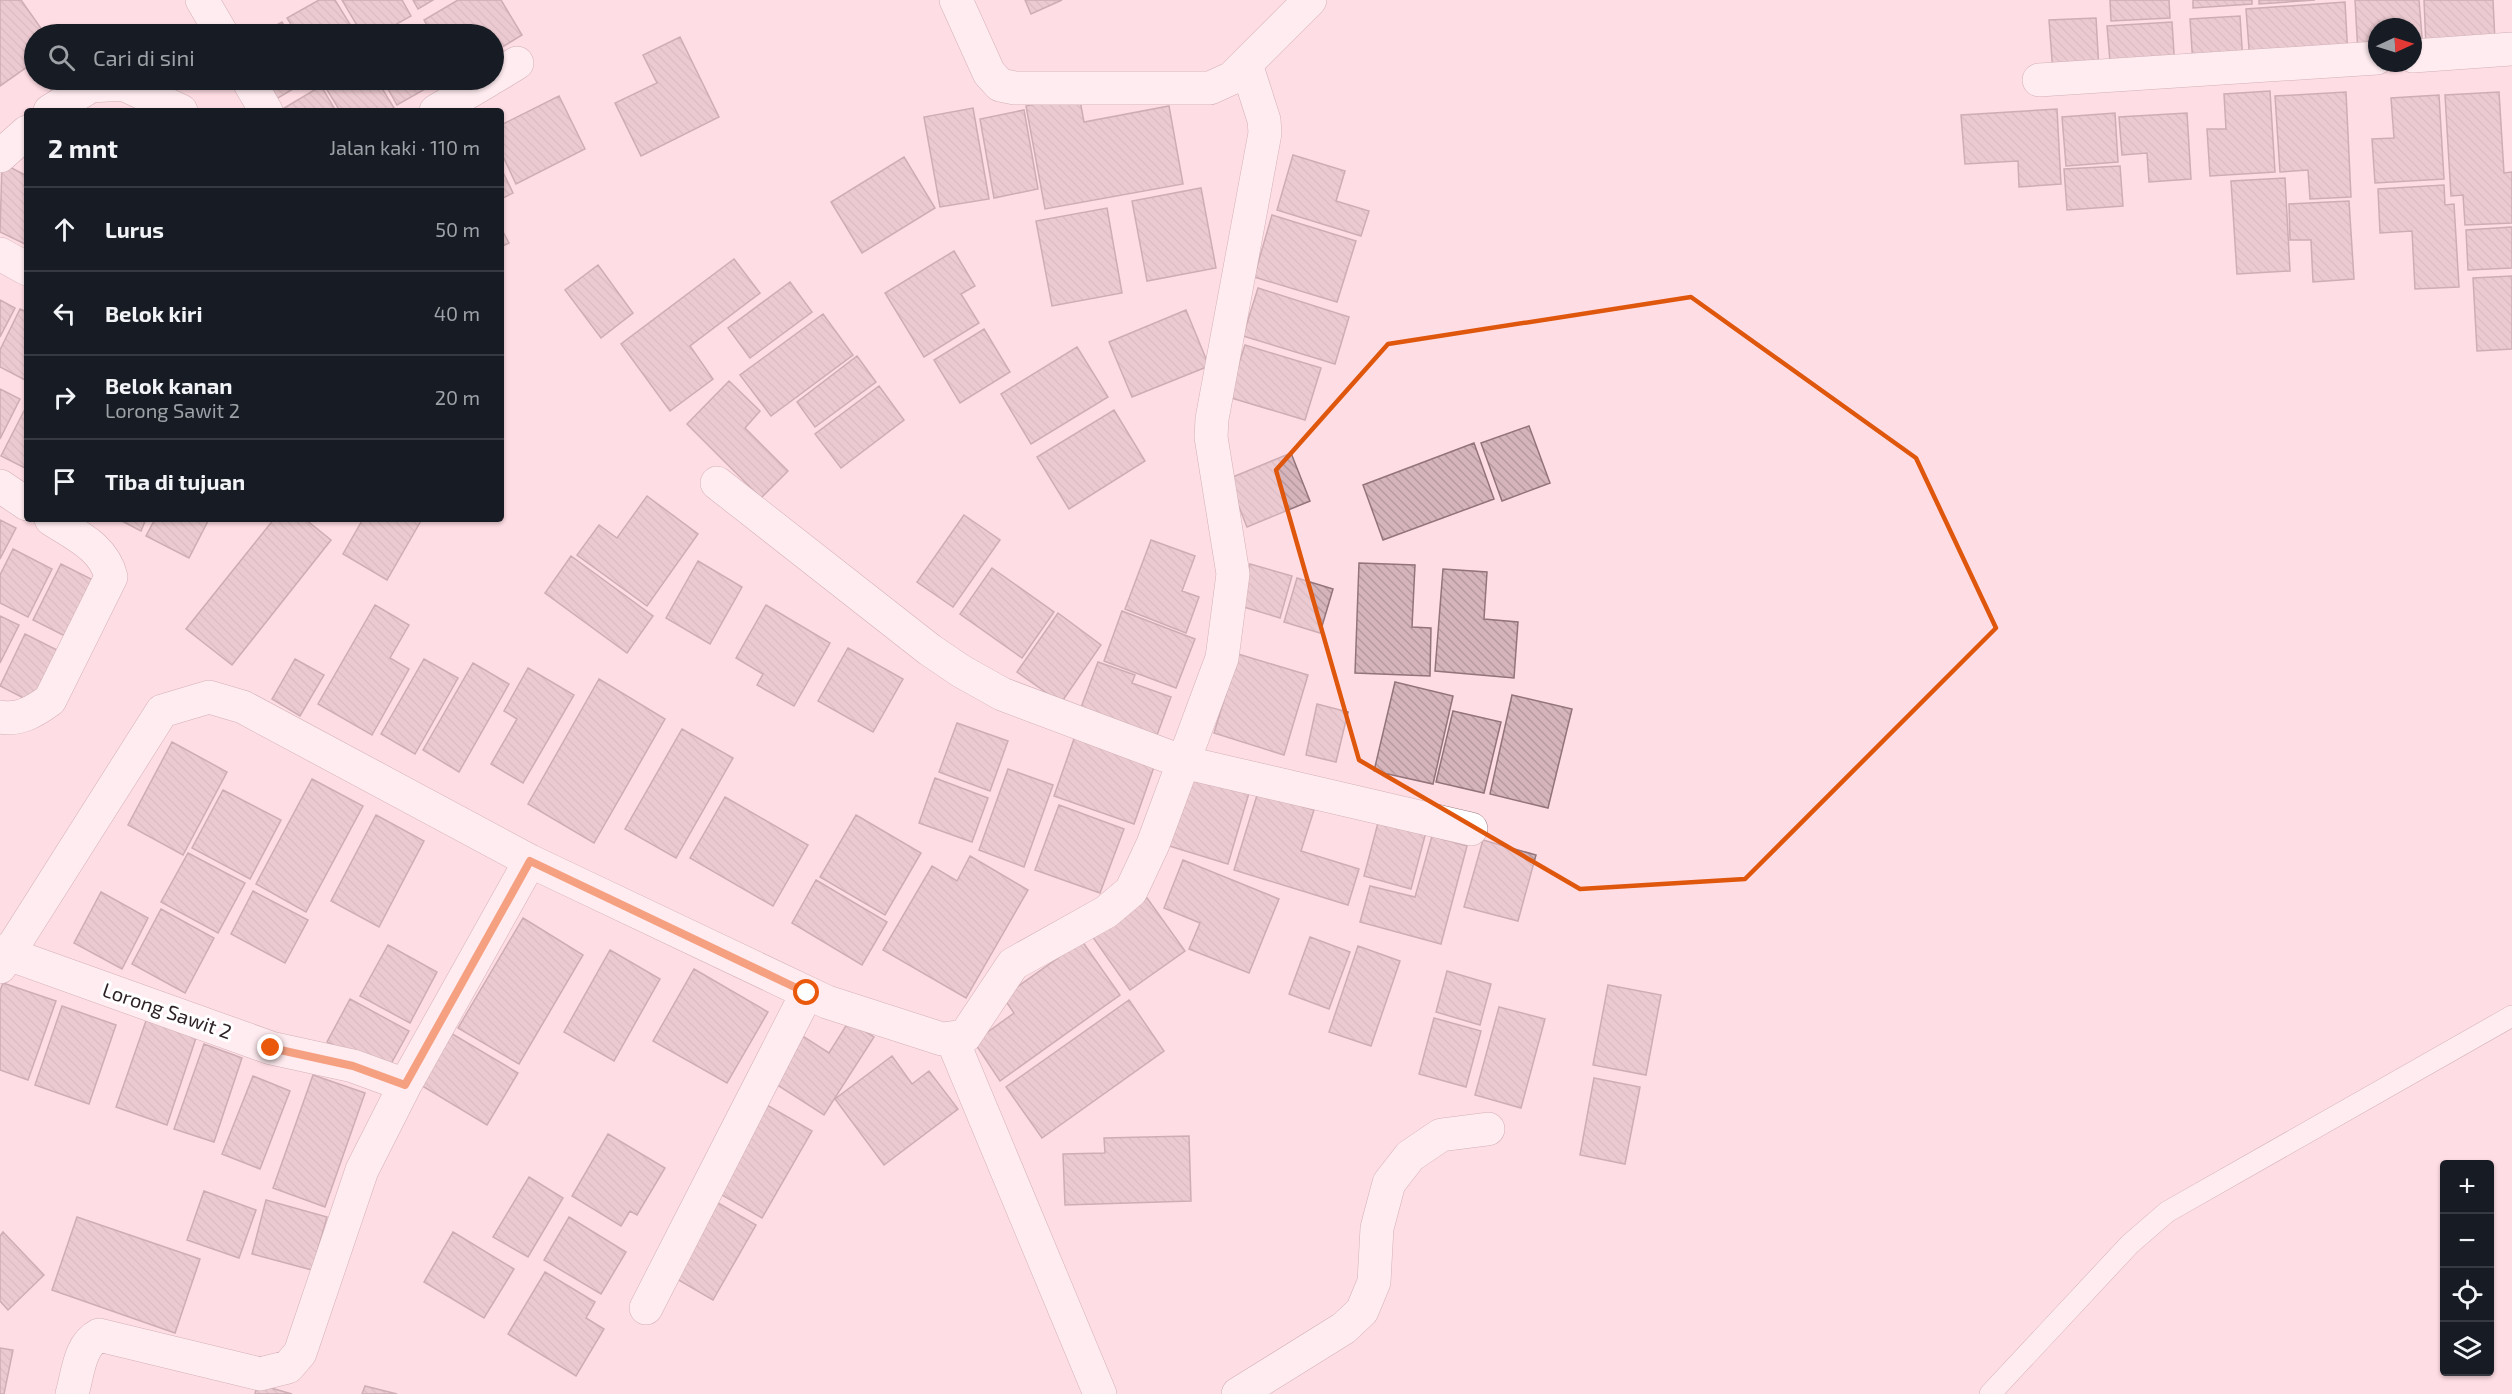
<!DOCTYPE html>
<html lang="id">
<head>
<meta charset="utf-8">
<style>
	:root { --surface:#171b24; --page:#242831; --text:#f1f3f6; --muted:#9ea1a6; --line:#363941 }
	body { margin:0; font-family:"Exo 2",sans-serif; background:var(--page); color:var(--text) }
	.controls { position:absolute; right:18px; bottom:18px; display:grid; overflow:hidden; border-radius:6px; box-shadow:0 2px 4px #0004 }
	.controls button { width:54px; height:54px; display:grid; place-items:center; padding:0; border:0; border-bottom:2px solid var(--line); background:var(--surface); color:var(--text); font:30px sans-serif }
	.compass { position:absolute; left:2368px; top:18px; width:54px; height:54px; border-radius:50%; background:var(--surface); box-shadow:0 2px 4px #0004; rotate:86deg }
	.stop { position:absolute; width:18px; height:18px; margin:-14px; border:4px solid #ea580c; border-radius:50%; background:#fff }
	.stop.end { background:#ea580c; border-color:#fff; box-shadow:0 2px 6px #0008 }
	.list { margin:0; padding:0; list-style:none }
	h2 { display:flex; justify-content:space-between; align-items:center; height:78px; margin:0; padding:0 24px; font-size:26px }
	h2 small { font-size:20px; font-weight:400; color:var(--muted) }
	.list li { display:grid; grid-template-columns:39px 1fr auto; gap:18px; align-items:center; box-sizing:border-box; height:84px; padding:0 24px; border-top:2px solid var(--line) }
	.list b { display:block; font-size:22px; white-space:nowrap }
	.list p { margin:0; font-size:20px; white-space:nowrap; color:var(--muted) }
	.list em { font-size:20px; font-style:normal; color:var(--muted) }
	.icon { flex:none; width:33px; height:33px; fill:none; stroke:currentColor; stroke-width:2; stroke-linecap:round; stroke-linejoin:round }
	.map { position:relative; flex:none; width:2512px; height:1394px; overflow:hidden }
	.search { position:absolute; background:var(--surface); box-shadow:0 2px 4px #0004; left:24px; top:24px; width:480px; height:66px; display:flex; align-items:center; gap:15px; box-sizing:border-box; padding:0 21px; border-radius:33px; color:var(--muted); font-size:22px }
	.panel { position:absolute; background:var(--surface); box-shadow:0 2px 4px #0004; left:24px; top:108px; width:480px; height:414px; border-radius:6px }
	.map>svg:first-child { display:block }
	.building { fill:url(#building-back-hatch); stroke:#92747a; stroke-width:1.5 }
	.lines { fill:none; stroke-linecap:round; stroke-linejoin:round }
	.lane-casing { stroke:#9c7d83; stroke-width:22 }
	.street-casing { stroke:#9c7d83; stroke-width:34 }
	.lane { stroke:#fff; stroke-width:21 }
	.street { stroke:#fff; stroke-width:33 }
	.route { stroke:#ea580c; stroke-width:8 }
	.marked { fill:none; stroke:#df560d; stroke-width:4.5; stroke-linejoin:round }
	.labels { text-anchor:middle; stroke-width:6; stroke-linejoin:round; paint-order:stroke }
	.street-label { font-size:20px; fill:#2d2124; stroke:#fff }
</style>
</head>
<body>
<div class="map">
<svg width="2512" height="1394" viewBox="0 0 2512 1394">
	<defs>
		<pattern id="building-back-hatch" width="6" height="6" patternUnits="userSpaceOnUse" patternTransform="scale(1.5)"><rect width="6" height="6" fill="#d5b4bb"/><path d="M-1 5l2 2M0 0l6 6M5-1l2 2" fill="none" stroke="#b79aa1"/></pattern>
	</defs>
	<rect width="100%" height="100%" fill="#ffdde4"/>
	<path class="building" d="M0,0H21L45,34H34V62L0,86Z
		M319,0H335L356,34H297L287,18Z
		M342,0H402L411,16L379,34H362Z
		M413,0H433L418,9Z
		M458,0H501L522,35L494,52V34H432L424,20Z
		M1025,0H1062L1031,14Z
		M2110,0H2169L2170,18L2111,21Z
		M2193,0H2252V4L2193,8Z
		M2259,0H2315L2259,4Z
		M2355,0H2419L2423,49H2413V27H2377V52L2358,53Z
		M2424,0H2493L2495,42L2426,47Z
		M2345,2L2348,57L2250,62L2246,9Z
		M2240,16L2243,63L2193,66L2190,19Z
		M2096,18L2099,70L2053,73L2049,20Z
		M282,22L289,34H260Z
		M2172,22L2175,69L2111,73L2107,26Z
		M680,37L719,117L641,156L615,103L657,83L643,55Z
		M260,80H308L273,101Z
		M321,80H377L394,108L388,111H340Z
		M383,80H441L397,105Z
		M321,86L336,111H282L281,110Z
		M2270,91L2275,172L2210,176L2207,129H2226L2224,94Z
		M2346,92L2351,197L2310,199L2308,170L2280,172L2275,96Z
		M2499,92L2504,173L2512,172V223L2465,225L2463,195L2451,196L2445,95Z
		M1079,95L1084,122L1169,106L1183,184L1045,209L1026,106Z
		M2439,95L2444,179L2375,183L2372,139L2394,138L2391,98Z
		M559,96L585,149L516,184L501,152V125Z
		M973,108L989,199L940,207L924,117Z
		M2057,109L2061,184L2019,187L2018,161L1965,164L1961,115Z
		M1024,110L1038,189L994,198L980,119Z
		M2115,113L2118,162L2066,166L2062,117Z
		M2187,113L2191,179L2149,182L2147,153L2122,155L2119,117Z
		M1293,155L1345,171L1336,201L1369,211L1361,236L1277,210Z
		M904,157L935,208L862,253L831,202Z
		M2,163L27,176V245L0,232Z
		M2120,166L2123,206L2067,210L2064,169Z
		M501,168L513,193L501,199Z
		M2285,178L2290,271L2237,274L2231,181Z
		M2444,185L2445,205L2454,204L2459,287L2415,289L2412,231L2380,233L2378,189Z
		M1201,188L1216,268L1147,281L1132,201Z
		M2349,201L2354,279L2313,282L2311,240H2290L2289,204Z
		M1107,208L1122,293L1052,306L1036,221Z
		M1272,215L1356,241L1337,302L1254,277Z
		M2512,227V268L2468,270L2466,230Z
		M501,228L509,243L501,247Z
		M954,251L975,286L961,294L979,323L924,357L885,293Z
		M734,259L760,293L690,346L713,379L670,411L621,344Z
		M598,265L633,313L601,338L565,290Z
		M2512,276V349L2477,351L2473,278Z
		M790,282L812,312L750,358L728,328Z
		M1258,288L1349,317L1335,364L1243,336Z
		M0,300L15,308L0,337Z
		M20,309L27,312V381L0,367V350Z
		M1186,310L1209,366L1132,397L1109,342Z
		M823,314L853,355L771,416L740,375Z
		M984,329L1010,372L960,403L934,360Z
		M1245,345L1321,368L1305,420L1228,397Z
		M1077,347L1108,397L1031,444L1001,394Z
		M857,356L876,382L815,427L797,402Z
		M729,381L760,411L745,428L788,471L761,498L687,424Z
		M879,386L904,420L841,468L815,434Z
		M0,389L20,399L0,439Z
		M27,405V469L1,456Z
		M1114,410L1145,461L1069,509L1037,457Z
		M1529,426L1550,483L1502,501L1481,443Z
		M1474,443L1494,499L1383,540L1363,485Z
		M1291,453L1310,501L1247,527L1228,479Z
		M647,496L698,534L647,606L577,555L599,525L617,538Z
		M964,515L1000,540L953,607L917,582Z
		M118,519H146L141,531Z
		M155,519H209L189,558L146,536Z
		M274,519H305L331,540L232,665L186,629Z
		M363,519H422L387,580L343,554Z
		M0,520L16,528L0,559Z
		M1151,540L1195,556L1182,591L1199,597L1186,633L1125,609Z
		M13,549L52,569L28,617L0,603V575Z
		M571,556L653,616L627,653L545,593Z
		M698,561L742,587L710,644L666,618Z
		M1359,563L1415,565L1412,627L1431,628L1430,676L1355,673Z
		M61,564L99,583L71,639L33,620Z
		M1250,564L1292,576L1280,618L1237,605Z
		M992,568L1054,612L1022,658L960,614Z
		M1443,569L1487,572L1484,619L1518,622L1514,678L1435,671Z
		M1297,578L1333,589L1320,633L1284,622Z
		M375,605L409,625L390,658L409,669L372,735L318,704Z
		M766,605L830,643L794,706L757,685L763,674L736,658Z
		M1122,611L1195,639L1176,688L1104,661Z
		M1058,613L1101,645L1061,703L1017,672Z
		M0,616L19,625L0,663Z
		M25,634L63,653L37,705L0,686Z
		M848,648L903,679L873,732L818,701Z
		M1238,654L1308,675L1284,755L1214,733Z
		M295,659L324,675L300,716L272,699Z
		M424,659L458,678L415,754L381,734Z
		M1098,662L1135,675L1132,683L1171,697L1153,746L1077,718Z
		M473,663L509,684L459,772L423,750Z
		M528,668L574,695L523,783L491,764L517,719L504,711Z
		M599,679L665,719L594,843L528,804Z
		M1395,682L1453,696L1433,784L1374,771Z
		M1512,695L1572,709L1548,808L1490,794Z
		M1317,704L1348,712L1336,762L1306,755Z
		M1453,711L1501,722L1484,793L1436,782Z
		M957,723L1008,741L990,791L939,772Z
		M682,729L733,758L676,858L625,829Z
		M1075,736L1155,764L1134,824L1054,796Z
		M172,742L227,772L183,855L128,825Z
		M1008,769L1053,785L1024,867L979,850Z
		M1188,774L1249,793L1228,864L1166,845Z
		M935,778L988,798L972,842L919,823Z
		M312,779L363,806L306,912L256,884Z
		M223,790L281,820L250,879L192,848Z
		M1258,792L1314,810L1301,851L1359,869L1348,905L1234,870Z
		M725,797L808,845L773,906L690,858Z
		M1059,805L1124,829L1100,893L1035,870Z
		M376,815L424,841L379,927L331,901Z
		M856,815L921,853L885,915L820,877Z
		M1379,819L1426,832L1411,889L1364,876Z
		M1432,836L1467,846L1441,944L1360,922L1370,886L1415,897Z
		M1483,840L1536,855L1518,921L1464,907Z
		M188,853L245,883L218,933L161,902Z
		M970,856L1028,890L966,998L883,950L932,866L957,881Z
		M1183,860L1279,899L1249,973L1189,949L1200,923L1164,908Z
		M816,880L887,922L862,965L792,923Z
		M253,891L308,920L285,963L231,934Z
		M101,892L148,918L122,969L74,943Z
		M1147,898L1185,951L1130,990L1092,936Z
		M161,909L214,938L185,993L132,964Z
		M523,918L583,955L519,1064L458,1028Z
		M1310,937L1350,952L1329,1009L1289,994Z
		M1082,941L1120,995L1000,1081L974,1042L1014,1013L1003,997Z
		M388,945L437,972L410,1023L360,996Z
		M1358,946L1400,961L1371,1046L1329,1032Z
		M610,950L660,979L614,1061L564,1032Z
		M694,969L768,1012L727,1083L653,1041Z
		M1447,971L1491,984L1480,1025L1436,1012Z
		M3,983L56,1001L28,1080L0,1070V991Z
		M1608,985L1661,995L1646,1075L1593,1065Z
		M350,999L409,1031L386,1073L327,1042Z
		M1129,1000L1164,1051L1042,1138L1006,1087Z
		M62,1006L116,1025L89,1104L35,1085Z
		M1499,1007L1545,1019L1521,1108L1475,1095Z
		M147,1018L197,1035L167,1125L116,1107Z
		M1434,1018L1481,1031L1466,1087L1419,1074Z
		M849,1021L874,1037L824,1115L768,1079L798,1033L829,1053Z
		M449,1032L518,1073L487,1125L419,1084Z
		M204,1044L242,1058L214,1142L174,1129Z
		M892,1056L912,1084L929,1071L958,1109L884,1165L835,1099Z
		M313,1075L365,1093L325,1207L273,1188Z
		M253,1076L290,1091L260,1169L222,1154Z
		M1594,1078L1640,1087L1625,1164L1580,1155Z
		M765,1104L812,1131L762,1218L715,1191Z
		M608,1134L665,1168L637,1215L630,1211L621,1226L572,1196Z
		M1189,1136L1191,1201L1065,1205L1063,1154L1105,1153L1104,1138Z
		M529,1177L563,1198L528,1257L493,1237Z
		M204,1191L256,1210L239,1258L187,1240Z
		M266,1200L327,1217L312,1270L252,1254Z
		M713,1200L756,1225L713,1300L670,1275Z
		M77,1217L200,1259L175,1333L52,1290Z
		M569,1217L626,1252L601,1294L544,1260Z
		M3,1232L44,1275L8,1310L0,1301V1236Z
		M453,1232L514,1269L484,1318L424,1282Z
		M545,1272L595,1302L586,1318L604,1329L576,1376L508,1334Z
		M0,1348L13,1350L4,1394H0Z
		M257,1384L292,1394H255Z
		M365,1386L397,1394H362Z"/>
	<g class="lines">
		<defs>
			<path id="lane" d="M1990,1394L2130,1244L2167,1212L2512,1016"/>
			<path id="street" d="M202,0L222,34
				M956,0L989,73L1000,85L1015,88H1210L1232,78L1310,0
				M2413,56L2512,49
				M494,77L517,63
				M248,80L266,111
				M2039,80L2377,58
				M50,111L91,86L123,84L181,111
				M436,111L489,80
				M0,156L27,132
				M0,254L27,269
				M717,483L930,650L961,671L1002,694L1183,762L1471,829
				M0,486L27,504
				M0,717C19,721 35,711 50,700L111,577C104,547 75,535 51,519
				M0,951L271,1048L353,1066L405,1085
				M0,967L162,711L209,697L243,707L530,861L827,1002L942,1039L965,1036L1013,964L1106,912L1131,891L1153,844L1222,658L1233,574L1211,437L1212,419L1265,133L1264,120L1246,64
				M952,1039L1100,1394
				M646,1308L807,993
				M72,1394C78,1374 79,1345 99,1335L260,1374L288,1367L300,1353L362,1170L405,1085L530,861
				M1238,1394L1344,1328L1362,1311L1374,1282L1377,1228L1389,1183L1410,1156L1441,1135L1488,1129"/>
		</defs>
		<use href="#lane" class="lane-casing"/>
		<use href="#street" class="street-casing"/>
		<use href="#lane" class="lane"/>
		<use href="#street" class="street"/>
	</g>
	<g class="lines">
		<path class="route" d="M271,1048L353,1066L405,1085L530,861L807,993"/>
	</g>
	<path d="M0 0H2512V1394H0ZM1691,297L1916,458L1996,628L1745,879L1580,889L1359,760L1276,470L1388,344Z" fill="#ffdde4" fill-opacity=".55" fill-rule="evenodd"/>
	<path class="marked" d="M1691,297L1916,458L1996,628L1745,879L1580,889L1359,760L1276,470L1388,344Z"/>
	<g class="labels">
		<g class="street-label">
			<text transform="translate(167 1011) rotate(19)" y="7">Lorong Sawit 2</text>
		</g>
	</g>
</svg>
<div class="controls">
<button>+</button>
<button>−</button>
<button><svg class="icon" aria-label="locate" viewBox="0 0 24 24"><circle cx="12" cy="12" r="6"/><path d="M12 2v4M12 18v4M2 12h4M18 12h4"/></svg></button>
<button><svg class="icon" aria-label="layers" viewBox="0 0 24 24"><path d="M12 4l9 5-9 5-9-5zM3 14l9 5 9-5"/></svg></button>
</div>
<svg class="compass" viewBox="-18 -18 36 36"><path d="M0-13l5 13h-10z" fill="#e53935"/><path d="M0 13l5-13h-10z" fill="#9ea1a6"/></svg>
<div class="stop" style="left:807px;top:993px"></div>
<div class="stop end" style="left:271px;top:1048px"></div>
<div class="search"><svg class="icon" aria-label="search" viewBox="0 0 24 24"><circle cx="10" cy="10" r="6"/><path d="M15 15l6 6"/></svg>Cari di sini</div>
<section class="panel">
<h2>2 mnt<small>Jalan kaki · 110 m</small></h2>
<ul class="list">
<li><svg class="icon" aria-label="ahead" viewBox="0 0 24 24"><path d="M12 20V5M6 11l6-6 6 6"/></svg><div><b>Lurus</b></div><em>50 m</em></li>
<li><svg class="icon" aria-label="left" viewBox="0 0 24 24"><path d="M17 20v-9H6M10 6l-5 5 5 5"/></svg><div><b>Belok kiri</b></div><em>40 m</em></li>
<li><svg class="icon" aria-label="right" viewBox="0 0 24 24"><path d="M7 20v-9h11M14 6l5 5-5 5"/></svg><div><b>Belok kanan</b><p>Lorong Sawit 2</p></div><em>20 m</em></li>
<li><svg class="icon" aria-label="arrive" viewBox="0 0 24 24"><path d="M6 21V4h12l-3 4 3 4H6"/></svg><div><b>Tiba di tujuan</b></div></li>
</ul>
</section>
</div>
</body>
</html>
